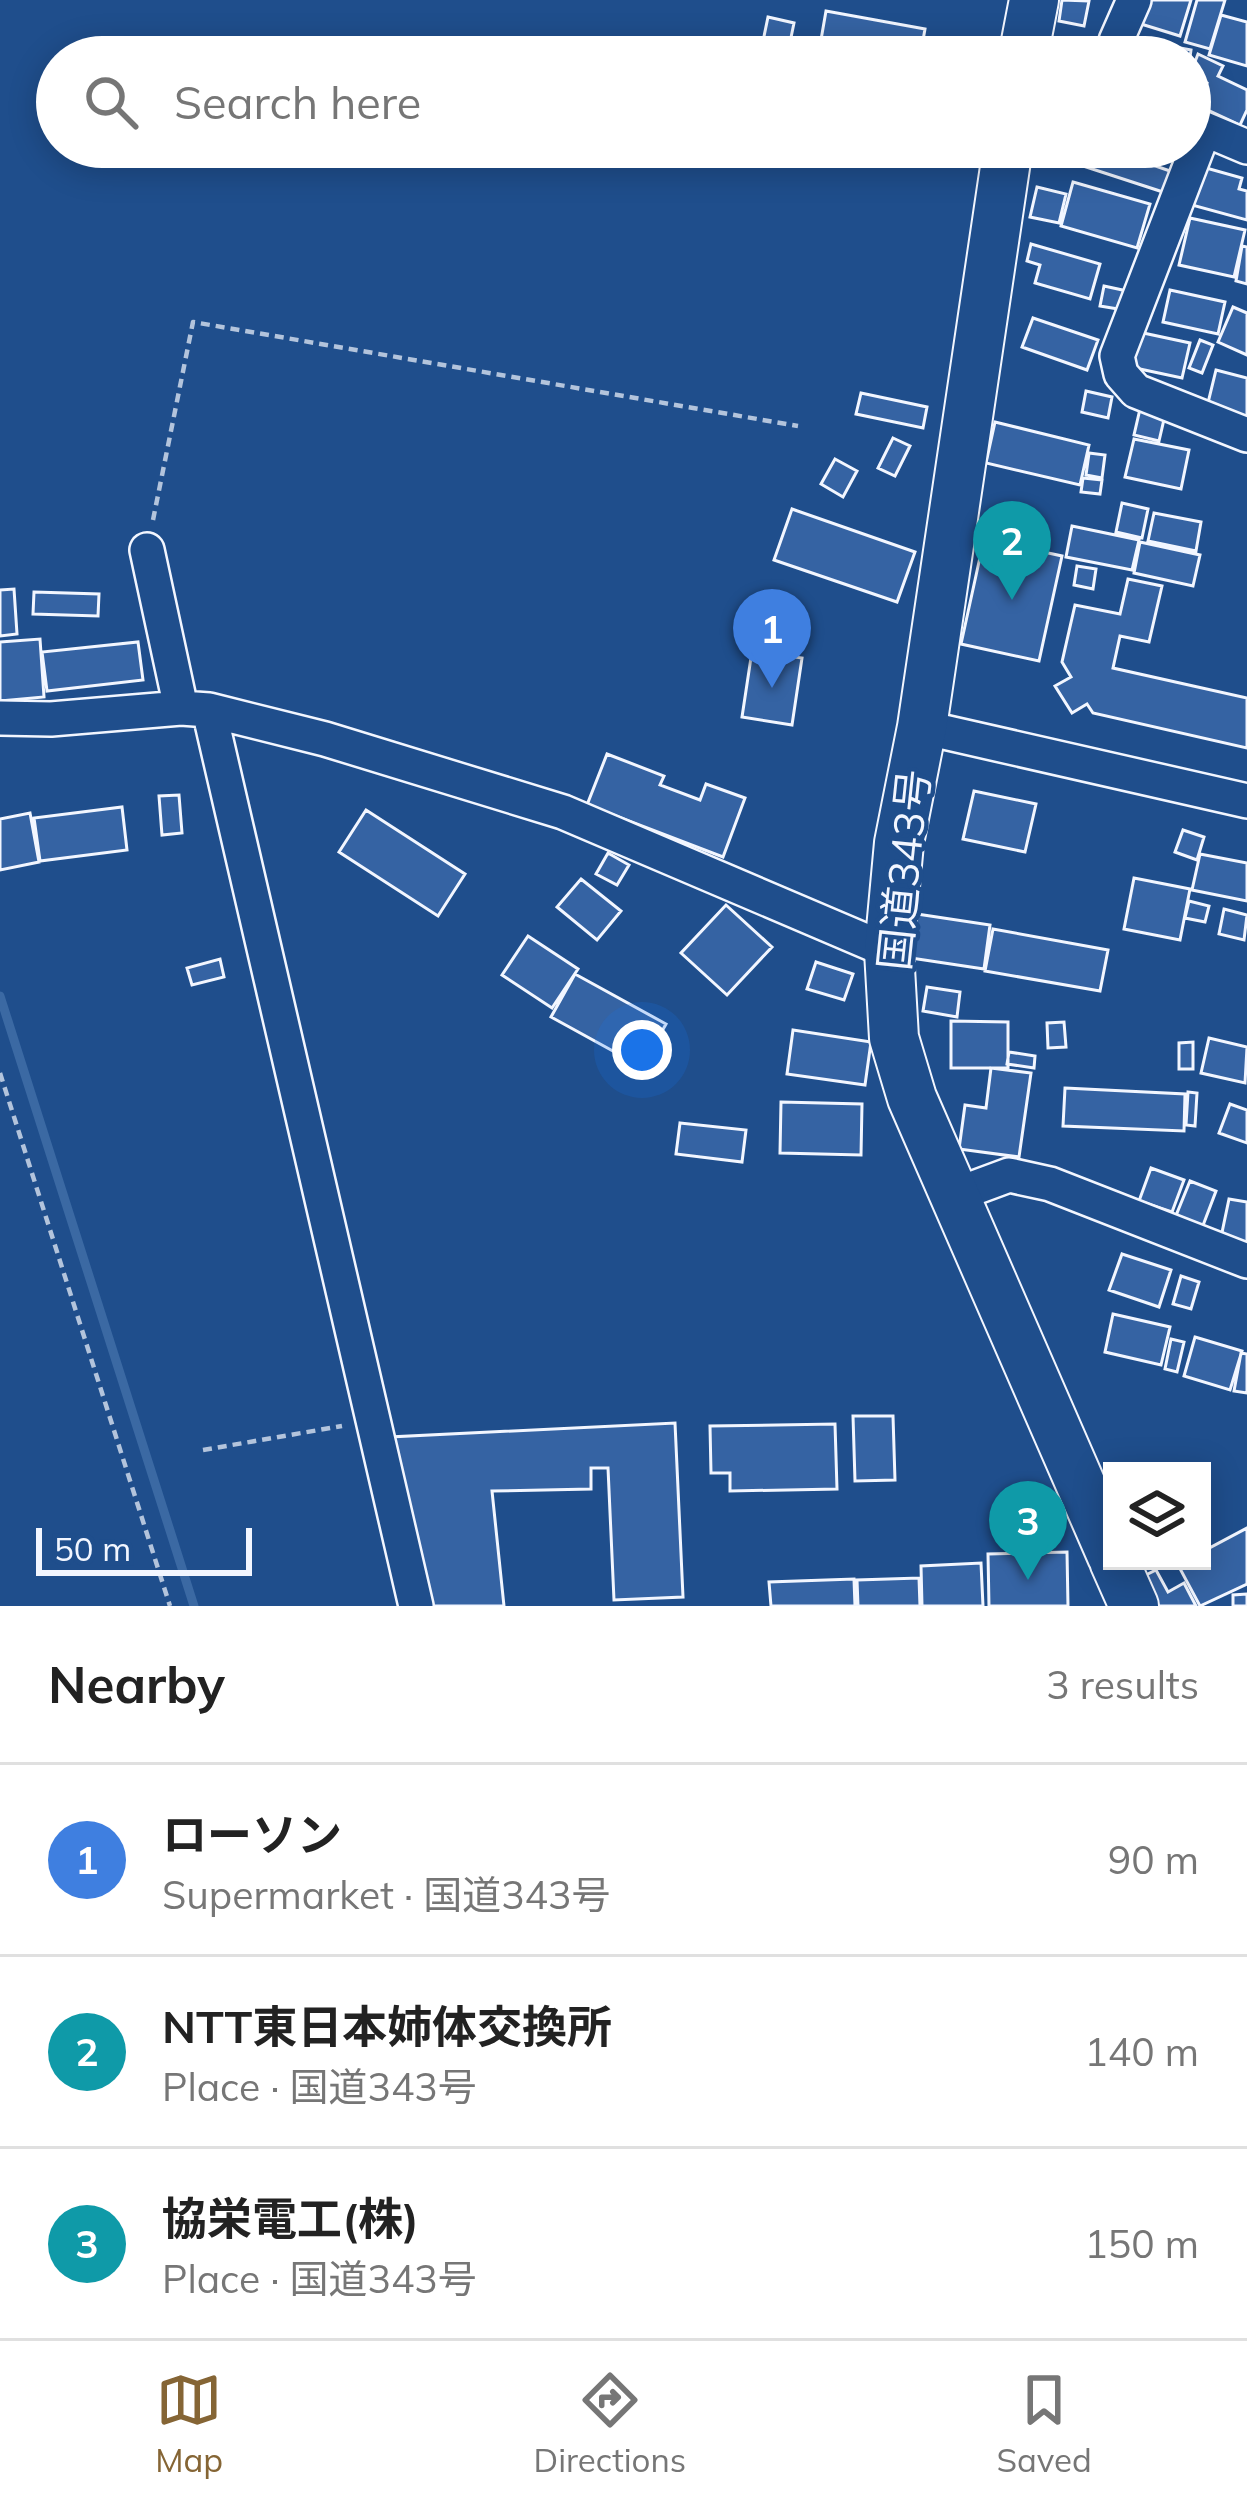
<!DOCTYPE html>
<html lang="en">
<head>
<meta charset="utf-8">
<style>
	:root { --surface:#fff; --page:#f2f2f2; --text:#222; --muted:#767676; --line:#e0e0e0; --accent:#856535 }
	body { margin:0; font-family:Mulish,"Noto Sans JP",sans-serif; background:var(--page); color:var(--text) }
	.controls { position:absolute; right:36px; bottom:36px; display:grid; overflow:hidden; border-radius:0px; box-shadow:0 6px 30px #0003 }
	.controls button { width:108px; height:108px; display:grid; place-items:center; padding:0; border:0; border-bottom:3px solid var(--line); background:var(--surface); color:var(--text); font:60px sans-serif }
	.scale { position:absolute; left:36px; bottom:30px; width:216px; box-sizing:border-box; padding-left:12px; border:6px solid #f2f6ff; border-top:0; font-size:33px; line-height:42px; white-space:nowrap; color:#f2f6ff; -webkit-text-stroke:9px #1f4e8c; paint-order:stroke }
	.you { position:absolute; left:642px; top:1050px; width:42px; height:42px; margin:-30px; border:9px solid #fff; border-radius:50%; background:#1a73e8; box-shadow:0 0 0 18px #1a73e833 }
	.badge { display:grid; place-items:center; width:78px; height:78px; border-radius:50%; background:var(--accent); color:#fff; font-size:39px; font-weight:700 }
	.pin { position:absolute; translate:-50% -99px; filter:drop-shadow(0 3px 6px #0008) }
	.pin::after { content:''; position:absolute; top:63px; width:42px; height:36px; background:inherit; clip-path:polygon(0 0,100% 0,50% 100%) }
	.list { margin:0; padding:0; list-style:none }
	h2 { display:flex; justify-content:space-between; align-items:center; height:156px; margin:0; padding:0 48px; font-size:51px }
	h2 small { font-size:39px; font-weight:400; color:var(--muted) }
	.list li { display:grid; grid-template-columns:78px 1fr auto; gap:36px; align-items:center; box-sizing:border-box; height:192px; padding:0 48px; border-top:3px solid var(--line) }
	.list b { display:block; font-size:45px; white-space:nowrap }
	.list p { margin:0; font-size:39px; white-space:nowrap; color:var(--muted) }
	.list em { font-size:39px; font-style:normal; color:var(--muted) }
	.icon { flex:none; width:66px; height:66px; fill:none; stroke:currentColor; stroke-width:2; stroke-linecap:round; stroke-linejoin:round }
	.map { position:relative; flex:none; width:1247px; height:1606px; overflow:hidden }
	.search { position:absolute; background:var(--surface); box-shadow:0 6px 30px #0003; left:36px; right:36px; top:36px; height:132px; display:flex; align-items:center; gap:30px; box-sizing:border-box; padding:0 42px; border-radius:66px; color:var(--muted); font-size:45px }
	.sheet { height:732px; background:var(--surface) }
	nav { display:flex; justify-content:space-around; align-items:center; box-sizing:border-box; height:168px; border-top:3px solid var(--line); background:var(--surface); font-size:33px; color:var(--muted) }
	nav a { display:grid; justify-items:center; gap:6px }
	nav .on { color:var(--accent) }
	.map>svg:first-child { display:block }
	.lines { fill:none; stroke-linecap:round; stroke-linejoin:round }
	.stream { stroke:#3b69a3; stroke-width:9 }
	.building { fill:#3563a3; stroke:#f2f6ff; stroke-width:3 }
	.minor-casing { stroke:#f2f6ff; stroke-width:38 }
	.highway-casing { stroke:#f2f6ff; stroke-width:52 }
	.path { stroke:#b3c4dc; stroke-width:4.5; stroke-dasharray:9 6; stroke-linecap:butt }
	.minor { stroke:#1f4e8c; stroke-width:33 }
	.highway { stroke:#1f4e8c; stroke-width:48 }
	.labels { text-anchor:middle; stroke-width:9; stroke-linejoin:round; paint-order:stroke }
	.street-label { font-size:42px; fill:#f2f6ff; stroke:#1f4e8c }
</style>
</head>
<body>
<div class="map">
<svg width="1247" height="1606" viewBox="0 0 1247 1606">
	<rect width="100%" height="100%" fill="#1f4e8c"/>
	<g class="lines">
		<path class="stream" d="M0,996L194,1606"/>
	</g>
	<path class="building" d="M1062,0L1089,1L1084,26L1059,21Z
		M1134,0H1191L1180,36L1128,20Z
		M1197,0H1225L1210,49L1185,42Z
		M826,11L925,29L920,57H818Z
		M1221,15L1247,22V66L1209,55Z
		M768,17L794,23L788,52L762,46Z
		M1137,40L1191,50L1190,57H1134Z
		M1198,54L1223,66L1218,76L1247,90V110L1240,125L1197,105L1207,83L1190,75Z
		M1041,147H1074L1070,157Z
		M1086,147H1153L1147,163L1170,171L1163,192L1080,165Z
		M1192,164L1242,178L1239,189L1247,191V220L1181,202Z
		M1073,182L1150,204L1137,248L1061,226Z
		M1037,187L1066,194L1059,223L1030,217Z
		M1190,218L1245,230L1234,277L1179,265Z
		M1031,244L1100,264L1090,299L1035,283L1040,265L1027,261Z
		M1242,246L1247,247V284L1236,281Z
		M1104,286L1127,291L1124,310L1100,306Z
		M1170,290L1225,302L1218,334L1163,322Z
		M1233,307L1247,313V355L1218,342Z
		M1033,318L1098,340L1087,370L1022,347Z
		M1134,331L1190,343L1182,378L1126,366Z
		M1200,340L1213,345L1202,373L1189,368Z
		M1216,370L1247,378V417L1207,407Z
		M1086,391L1112,397L1108,418L1082,412Z
		M861,393L927,407L923,428L856,414Z
		M1140,409L1165,415L1159,441L1134,435Z
		M995,422L1089,445L1080,485L986,463Z
		M893,438L910,446L895,476L878,468Z
		M1134,439L1189,450L1181,489L1125,477Z
		M1089,453L1105,455L1102,478L1086,475Z
		M835,459L857,471L843,497L821,484Z
		M1083,478L1102,480L1100,494L1081,492Z
		M1122,503L1148,509L1142,538L1116,532Z
		M792,509L915,552L897,602L774,560Z
		M1154,513L1201,522L1196,551L1148,541Z
		M1072,526L1139,540L1132,570L1066,557Z
		M984,539L1062,556L1039,661L961,644Z
		M1140,542L1200,555L1193,586L1134,573Z
		M1077,566L1096,569L1093,589L1074,585Z
		M1128,579L1162,586L1149,642L1120,636L1113,668L1247,698V748L1093,713L1087,704L1072,713L1055,686L1071,677L1062,662L1075,605L1120,614Z
		M14,589L17,634L0,636V590Z
		M34,592L99,594L98,616L33,614Z
		M40,639L44,697L0,701V642Z
		M138,642L143,680L47,691L42,652Z
		M752,651L802,658L792,725L742,717Z
		M607,754L664,776L660,785L700,800L706,784L745,798L723,857L587,805Z
		M974,791L1036,804L1025,852L963,839Z
		M179,795L182,833L162,835L159,796Z
		M122,807L127,850L40,861L34,818Z
		M366,810L465,874L438,916L339,852Z
		M30,813L39,862L0,870V819Z
		M1183,830L1204,837L1197,860L1175,852Z
		M608,853L629,865L617,885L596,874Z
		M1200,854L1247,863V901L1192,890Z
		M1134,878L1190,889L1180,940L1124,929Z
		M581,879L621,911L597,940L557,907Z
		M1189,901L1209,906L1205,922L1185,918Z
		M726,905L772,947L727,995L681,953Z
		M1224,909L1247,915L1244,940L1219,934Z
		M917,914L990,925L984,969L911,958Z
		M993,929L1108,950L1100,991L985,971Z
		M528,936L578,969L552,1008L502,975Z
		M220,959L224,977L192,985L187,968Z
		M816,962L853,974L844,1000L807,989Z
		M575,974L666,1024L642,1067L551,1017Z
		M927,987L960,992L957,1017L923,1011Z
		M951,1021L1008,1022V1068H951Z
		M1064,1022L1066,1047L1048,1048L1047,1023Z
		M793,1030L871,1042L865,1085L787,1074Z
		M1209,1038L1247,1047L1245,1083L1201,1073Z
		M1193,1042V1069H1179V1043Z
		M1009,1052L1035,1056L1034,1068L1007,1064Z
		M991,1068L1031,1073L1019,1157L959,1149L965,1105L986,1108Z
		M1065,1088L1185,1094L1184,1131L1063,1126Z
		M1188,1092L1197,1093L1195,1126L1186,1125Z
		M781,1102L862,1104L861,1155L780,1153Z
		M1230,1104L1247,1110V1143L1219,1133Z
		M680,1123L746,1130L742,1162L676,1154Z
		M1151,1168L1184,1180L1172,1212L1139,1201Z
		M1190,1181L1216,1191L1202,1228L1175,1218Z
		M1229,1199L1247,1202V1247L1220,1242Z
		M1122,1254L1171,1270L1159,1307L1109,1290Z
		M1181,1276L1199,1282L1191,1309L1173,1304Z
		M1113,1314L1170,1327L1161,1365L1105,1352Z
		M1195,1337L1242,1351L1230,1390L1184,1376Z
		M1171,1339L1184,1342L1177,1372L1165,1369Z
		M1241,1353L1247,1354V1393L1234,1391Z
		M853,1416H893L895,1480L855,1481Z
		M675,1423L683,1597L614,1600L608,1468H591V1489L492,1491L504,1606H427L390,1437Z
		M835,1424L837,1489L730,1491V1473H711L710,1426Z
		M1247,1528V1584L1200,1606L1178,1565L1202,1561V1552Z
		M1067,1552L1068,1606H989L988,1554Z
		M981,1563L983,1606H922L921,1566Z
		M1156,1570L1168,1592L1184,1583L1196,1606H1152L1138,1579Z
		M919,1578L920,1606H858L857,1580Z
		M854,1579L855,1606H771L769,1582Z
		M1247,1594V1606H1233V1595Z"/>
	<g class="lines">
		<defs>
			<path id="minor" d="M1118,57L1116,41L1134,0
				M1190,123L1247,147
				M1204,130L1117,356L1121,374L1136,391L1247,435
				M147,550L181,708
				M209,710L416,1606
				M0,718L51,719L181,708L209,710L325,739L563,812L889,951
				M922,727L1247,801
				M955,1195L1009,1175L1050,1184L1247,1261"/>
			<path id="highway" d="M1023,57L1034,0
				M1008,147L922,727L899,843L889,951L894,1038L912,1098L1112,1556
				M1114,1561L1134,1606"/>
		</defs>
		<use href="#minor" class="minor-casing"/>
		<use href="#highway" class="highway-casing"/>
		<path class="path" d="M153,520L193,322L798,426
			M0,1073L170,1606
			M203,1450L342,1426"/>
		<use href="#minor" class="minor"/>
		<use href="#highway" class="highway"/>
	</g>
	<g class="labels">
		<g class="street-label">
			<text transform="translate(904 870) rotate(-84)" y="15">国道343号</text>
		</g>
	</g>
</svg>
<div class="controls">
<button><svg class="icon" aria-label="layers" viewBox="0 0 24 24"><path d="M12 4l9 5-9 5-9-5zM3 14l9 5 9-5"/></svg></button>
</div>
<div class="scale">50 m</div>
<div class="you"></div>
<div class="pin badge" style="left:772px;top:688px;background:#3f7fe0">1</div>
<div class="pin badge" style="left:1012px;top:600px;background:#0f9aa8">2</div>
<div class="pin badge" style="left:1028px;top:1580px;background:#0f9aa8">3</div>
<div class="search"><svg class="icon" aria-label="search" viewBox="0 0 24 24"><circle cx="10" cy="10" r="6"/><path d="M15 15l6 6"/></svg>Search here</div>
</div>
<section class="sheet">
<h2>Nearby<small>3 results</small></h2>
<ul class="list">
<li><span class="badge" style="background:#3f7fe0">1</span><div><b>ローソン</b><p>Supermarket · 国道343号</p></div><em>90 m</em></li>
<li><span class="badge" style="background:#0f9aa8">2</span><div><b>NTT東日本姉体交換所</b><p>Place · 国道343号</p></div><em>140 m</em></li>
<li><span class="badge" style="background:#0f9aa8">3</span><div><b>協栄電工(株)</b><p>Place · 国道343号</p></div><em>150 m</em></li>
</ul>
</section>
<nav>
<a class="on"><svg class="icon" aria-label="map" viewBox="0 0 24 24"><path d="M3 6l6-2 6 2 6-2v14l-6 2-6-2-6 2zM9 4v14M15 6v14"/></svg>Map</a>
<a><svg class="icon" aria-label="directions" viewBox="0 0 24 24"><path d="M12 3l9 9-9 9-9-9zM9 14v-3h6M13 9l2 2-2 2"/></svg>Directions</a>
<a><svg class="icon" aria-label="saved" viewBox="0 0 24 24"><path d="M7 4h10v16l-5-4-5 4z"/></svg>Saved</a>
</nav>
</body>
</html>
